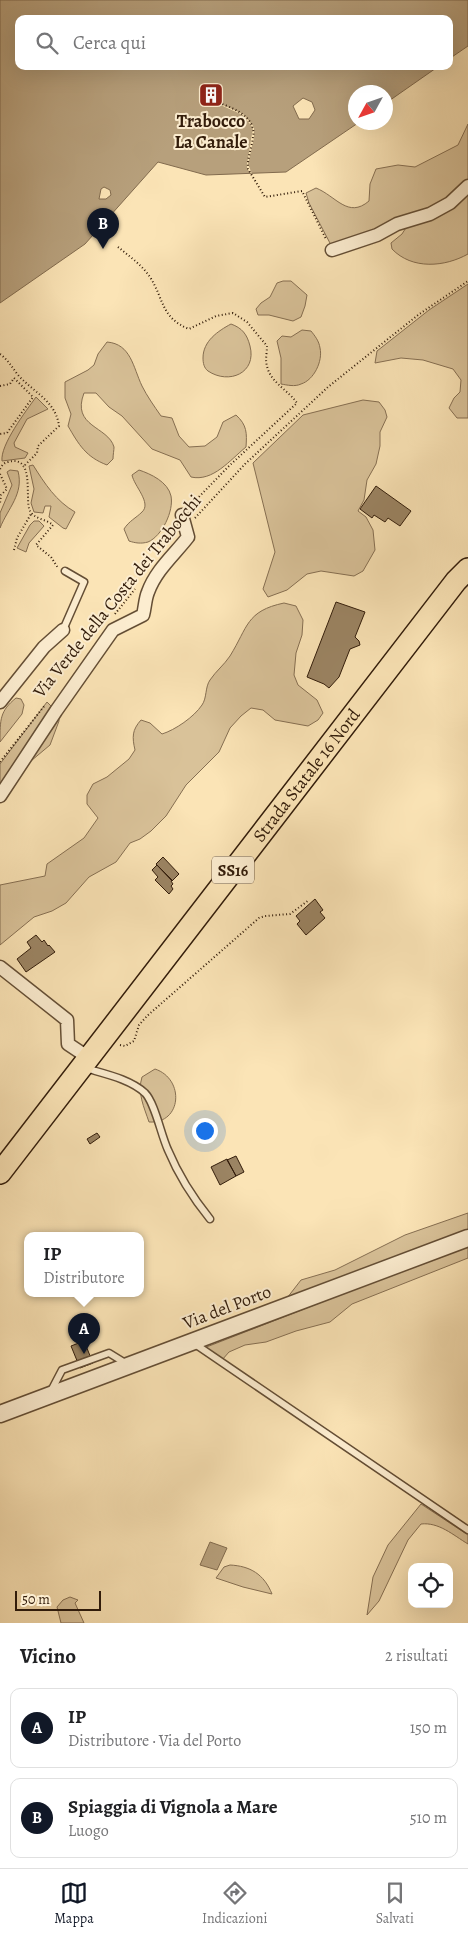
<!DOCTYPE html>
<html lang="it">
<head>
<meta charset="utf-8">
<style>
	:root { --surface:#fff; --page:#f6f6f6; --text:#202124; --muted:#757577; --line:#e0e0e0; --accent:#111827 }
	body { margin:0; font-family:Alegreya,serif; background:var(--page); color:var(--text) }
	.controls { position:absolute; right:15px; bottom:15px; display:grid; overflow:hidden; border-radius:10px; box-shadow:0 5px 20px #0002 }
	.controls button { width:45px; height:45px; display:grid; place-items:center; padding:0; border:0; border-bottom:1px solid var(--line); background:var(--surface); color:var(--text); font:25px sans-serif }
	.compass { position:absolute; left:348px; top:85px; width:45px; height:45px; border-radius:50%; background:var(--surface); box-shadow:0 5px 20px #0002; rotate:230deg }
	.scale { position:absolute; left:15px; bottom:12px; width:86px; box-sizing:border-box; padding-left:5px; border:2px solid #321c0a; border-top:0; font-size:14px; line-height:18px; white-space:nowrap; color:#321c0a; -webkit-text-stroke:4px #fcedd0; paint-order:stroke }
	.you { position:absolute; left:204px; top:1130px; width:18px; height:18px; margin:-12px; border:4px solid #fff; border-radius:50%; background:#1a73e8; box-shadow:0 0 0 8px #1a73e833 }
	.badge { display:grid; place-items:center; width:32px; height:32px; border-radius:50%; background:var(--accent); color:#fff; font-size:16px; font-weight:700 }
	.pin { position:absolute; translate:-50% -41px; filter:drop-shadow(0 1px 2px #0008) }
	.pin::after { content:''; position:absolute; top:26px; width:18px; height:15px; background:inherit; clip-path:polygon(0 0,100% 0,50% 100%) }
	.popup { position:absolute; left:24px; top:1232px; width:120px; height:65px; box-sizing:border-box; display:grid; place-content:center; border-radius:10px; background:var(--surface); filter:drop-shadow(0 1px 4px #0005); font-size:16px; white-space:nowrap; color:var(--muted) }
	.popup b { font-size:19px; color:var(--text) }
	.popup::after { content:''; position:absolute; left:50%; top:100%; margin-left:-10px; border:10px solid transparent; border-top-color:var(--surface) }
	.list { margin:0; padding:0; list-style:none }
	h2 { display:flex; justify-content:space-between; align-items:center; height:65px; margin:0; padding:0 20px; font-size:21px }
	h2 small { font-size:16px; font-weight:400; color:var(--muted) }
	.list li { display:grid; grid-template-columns:32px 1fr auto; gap:15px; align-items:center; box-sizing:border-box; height:80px; margin:0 10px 10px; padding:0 10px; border:1px solid var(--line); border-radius:10px }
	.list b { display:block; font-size:19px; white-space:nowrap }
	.list p { margin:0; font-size:16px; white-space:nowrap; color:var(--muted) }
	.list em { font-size:16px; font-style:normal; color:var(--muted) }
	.icon { flex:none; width:28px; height:28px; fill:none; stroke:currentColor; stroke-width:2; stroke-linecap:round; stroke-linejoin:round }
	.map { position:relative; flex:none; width:468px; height:1623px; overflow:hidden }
	.search { position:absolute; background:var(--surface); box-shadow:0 5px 20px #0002; left:15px; right:15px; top:15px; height:55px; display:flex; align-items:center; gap:12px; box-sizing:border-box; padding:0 18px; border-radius:10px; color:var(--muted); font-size:19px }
	.sheet { height:245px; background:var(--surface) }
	nav { display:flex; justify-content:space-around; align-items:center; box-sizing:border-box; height:70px; border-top:1px solid var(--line); background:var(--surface); font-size:14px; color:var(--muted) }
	nav a { display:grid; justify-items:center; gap:2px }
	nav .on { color:var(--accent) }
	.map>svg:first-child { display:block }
	.green { fill:#d9c299; stroke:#866f52 }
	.water { fill:#b7a07c; stroke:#826b4e; fill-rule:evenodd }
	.pier { fill:#fbe4b6 }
	.building { fill:#9b8463; stroke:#321c0a }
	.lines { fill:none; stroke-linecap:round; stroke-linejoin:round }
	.service-casing { stroke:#644e35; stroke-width:9 }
	.minor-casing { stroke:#644e35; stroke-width:15 }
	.tertiary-casing { stroke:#644e35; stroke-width:19 }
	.primary-casing { stroke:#321c0a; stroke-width:24 }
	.path { stroke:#321c0a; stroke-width:2; stroke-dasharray:1 2.5; stroke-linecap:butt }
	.service { stroke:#fcedd0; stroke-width:6 }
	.minor { stroke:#fcedd0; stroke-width:12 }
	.tertiary { stroke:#fcedd0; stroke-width:16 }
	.primary { stroke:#fbe4b6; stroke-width:21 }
	.labels { text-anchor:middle; stroke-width:4; stroke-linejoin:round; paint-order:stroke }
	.shield { fill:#fcedd0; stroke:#6f5b45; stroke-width:1 }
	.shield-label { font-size:16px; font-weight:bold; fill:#321c0a }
	.poi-label { font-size:18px; font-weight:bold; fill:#321c0a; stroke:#fcedd0 }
	.street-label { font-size:18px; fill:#321c0a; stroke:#fcedd0 }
</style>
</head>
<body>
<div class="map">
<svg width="468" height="1623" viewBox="0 0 468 1623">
	<rect width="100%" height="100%" fill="#fbe4b6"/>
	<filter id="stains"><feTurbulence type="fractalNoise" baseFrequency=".004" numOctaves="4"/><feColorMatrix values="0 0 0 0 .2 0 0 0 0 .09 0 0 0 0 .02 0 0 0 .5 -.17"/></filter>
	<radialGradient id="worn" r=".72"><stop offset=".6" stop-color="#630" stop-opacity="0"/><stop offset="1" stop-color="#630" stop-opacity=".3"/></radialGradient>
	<path class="green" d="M468,124V254C445,267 412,270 392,249L391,243L402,234L407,226L373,231L332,247L309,203L306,193L316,188C336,196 348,219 369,201L370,184L376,169L398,165L415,167L458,145Z
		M283,281H291L307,295L305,306L301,317L293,321L269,315H258L256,309L261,303L270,297L277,283Z
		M468,284V418H457L449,408L454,398L460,392L461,380L453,369L423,360L401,358L375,363L377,351L429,310Z
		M231,324C242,328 247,334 250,346C257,373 229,385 208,371C204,368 203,363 203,358C203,341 218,331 231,324Z
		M302,330L311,331C315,336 319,341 320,348C323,361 314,380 301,384C295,387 287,385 281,384V358L277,341L282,336L291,337Z
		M107,342C131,344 133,367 142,386C147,396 154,406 161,416L172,418L179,436L189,447L205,446L217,437L223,422L236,415C247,425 247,433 246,447C230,460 213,482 191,477L180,460L152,449L122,416L109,407L96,393H84C71,427 108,426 114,447C114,450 113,455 113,459L107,465C86,457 79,445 68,426L71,414L65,398V382L88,370L94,365L98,354Z
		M36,397L48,409L27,419L14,443L15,447L28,453L25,458L2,461C0,445 26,411 36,397Z
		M363,400L379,402L385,410L387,417L380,432V446L376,464L367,480L364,500L358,511L366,517L373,530L375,550L363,571L354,576L321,571L307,574L287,590L268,597L263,589L275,552L253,463L303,415Z
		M33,465C45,484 56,501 75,512L66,529L63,528L49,517L51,506H45L43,513L34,512L31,503L34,489L29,466Z
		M10,470L18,471C24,494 8,508 0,528V513L12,485L7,472Z
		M139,470C151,474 168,482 171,496C174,511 162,536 148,542C141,544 135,543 129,541L124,529C129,521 136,518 142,512C152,503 134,486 132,475Z
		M34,521H39L44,526L29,543L26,552L17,548L30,525Z
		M284,603L296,606L303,620L302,635L296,653L294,675L298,685L317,700L323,713L318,720L308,726L275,720L263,710L251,708L241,716L230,728L219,752L186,785L166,816L151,831L140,839L130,843L116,862L89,877L66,903L52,911L34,917L0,945V885L45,876L47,864L84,838L98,818L87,804V795L93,784L107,777L129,759L135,750C132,737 132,730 141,720L150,723L162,734C175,730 194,717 202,705C207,698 205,687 210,680C216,671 224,665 230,656C248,627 246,611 284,603Z
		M16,698L21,699L24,705L22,714L0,742C0,719 0,711 16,698Z
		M47,702L59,714V721L50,745L25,766L0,801V764Z
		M155,1069C185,1079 182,1124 149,1122C144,1107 137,1093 142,1077Z
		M468,1213V1230L287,1298L301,1280L335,1270L405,1235Z
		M468,1245V1258L352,1304L330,1322L296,1331L266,1342L245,1345L229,1352L222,1360L204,1348Z
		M421,1504L468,1535V1544C453,1535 439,1522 421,1524L408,1540L379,1601L367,1615L373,1577L388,1545Z
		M230,1565C250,1566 264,1574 272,1594L243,1587L216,1578L224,1567Z
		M70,1597L78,1600L75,1603L84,1623H61L57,1607L63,1600Z"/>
	<path class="water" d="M0,0H468V46L449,59V19H19V66H439L386,103V92H356V122L358,123L286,172L206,175L158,162L85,244L0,303ZM303,98L312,102L315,110L309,119H299L293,106ZM104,187L110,190L111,195L106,199H99L101,189Z
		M210,1542L227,1548L217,1570L200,1565Z"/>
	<path class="pier" d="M216,102L243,114L254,127V138L248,164L252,174L247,169V164L253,128L243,115L216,103Z"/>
	<path class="building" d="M220,87L222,94L215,97L216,103H203L201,92Z
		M376,486L411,511L400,526L388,518L385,522L374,515L372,518L360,509Z
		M336,602L365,612L355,637L359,641L360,645L350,649L339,677L329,688L324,684L307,677Z
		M163,857L179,874L172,881L156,864Z
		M157,865L172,880L171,881L173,884L171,886L173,889L169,894L155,880L158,877L152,870Z
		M315,899L323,910L320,912L325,918L306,935L297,924L300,921L296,916Z
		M36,935L42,942L44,940L48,946L49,945L55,952L26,972L17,959L31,948L27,942Z
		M97,1133L100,1137L90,1144L87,1139Z
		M236,1156L244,1172L236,1176L227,1160Z
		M227,1159L236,1176L220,1185L211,1167Z
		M84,1341L93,1363L80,1368L71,1346Z"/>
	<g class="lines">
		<defs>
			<path id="service" d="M63,630L84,582L65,571
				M85,1068C105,1074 130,1079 145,1093C155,1103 161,1135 168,1150C178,1174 193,1198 210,1219
				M195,1344L468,1530
				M51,1391L62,1370L109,1353L122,1361L124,1366"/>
			<path id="minor" d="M332,250L377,235L397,224L430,214L450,203L468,186
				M0,702L44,647L63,630
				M0,796L56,711L113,630L143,615C145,608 145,599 148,592C156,570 174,555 188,537L182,515
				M0,967L67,1020L68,1044L89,1058"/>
			<path id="tertiary" d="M0,1414L468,1238"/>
			<g id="primary">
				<path id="s1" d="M0,1173L456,581L468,569"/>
			</g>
		</defs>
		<use href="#service" class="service-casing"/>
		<use href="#minor" class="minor-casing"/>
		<use href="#tertiary" class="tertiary-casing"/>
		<use href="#primary" class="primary-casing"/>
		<path class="path" d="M216,102C232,107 257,117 253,137C252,147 247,158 248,169L265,197L302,191L326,239
			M118,247C129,256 142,265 150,277C164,299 161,318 189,329L216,316L233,313L247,322L267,346C267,352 265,360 267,366C270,382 288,390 297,403L229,466L190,506
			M0,354C8,360 12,367 18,375C33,392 56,401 59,426L38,446L37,453L23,467
			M0,386L10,384L14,378L33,397L7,433L0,434
			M0,469C2,466 3,463 8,462C36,454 24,499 30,511C34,519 46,519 53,525L36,545L51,557L58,568
			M0,474L7,489L1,495L0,503
			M195,518L245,464L328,387L418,315L468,281
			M14,550L17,538L31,514
			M115,614L135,589
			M0,762L45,705
			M120,1045L125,1046L134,1041L139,1025L147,1016L259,918L265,916L290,914L309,900"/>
		<use href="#service" class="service"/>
		<use href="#minor" class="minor"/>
		<use href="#tertiary" class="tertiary"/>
		<use href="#primary" class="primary"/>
	</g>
	<defs>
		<symbol id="building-square" viewBox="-11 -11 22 22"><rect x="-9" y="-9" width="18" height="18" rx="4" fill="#8f2418" stroke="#fcedd0"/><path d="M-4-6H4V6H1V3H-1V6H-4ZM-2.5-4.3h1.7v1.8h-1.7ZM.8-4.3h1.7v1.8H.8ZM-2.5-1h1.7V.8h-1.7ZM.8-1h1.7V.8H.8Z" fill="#fff"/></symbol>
	</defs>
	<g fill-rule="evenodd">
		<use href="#building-square" x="197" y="81" width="28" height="28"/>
	</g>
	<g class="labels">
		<rect class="shield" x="212" y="856.5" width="42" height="27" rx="4"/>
		<g class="shield-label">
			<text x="233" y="876">SS16</text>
		</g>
		<g class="poi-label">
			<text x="211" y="127">Trabocco<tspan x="211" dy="21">La Canale</tspan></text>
		</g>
		<g class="street-label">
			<text transform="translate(117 596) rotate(-51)" y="6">Via Verde della Costa dei Trabocchi</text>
			<text dy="6" stroke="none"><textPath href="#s1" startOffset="502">Strada Statale 16 Nord</textPath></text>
			<text transform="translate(227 1307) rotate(-21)" y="6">Via del Porto</text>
		</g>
	</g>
	<rect width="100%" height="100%" filter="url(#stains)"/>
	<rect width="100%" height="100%" fill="url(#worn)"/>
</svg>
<div class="controls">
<button><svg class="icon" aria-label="locate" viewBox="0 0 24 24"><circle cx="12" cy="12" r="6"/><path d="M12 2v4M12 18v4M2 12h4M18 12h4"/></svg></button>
</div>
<svg class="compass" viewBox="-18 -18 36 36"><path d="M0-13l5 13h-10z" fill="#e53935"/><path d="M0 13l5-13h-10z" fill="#757577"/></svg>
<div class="scale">50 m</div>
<div class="you"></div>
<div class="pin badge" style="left:84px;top:1354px">A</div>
<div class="popup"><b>IP</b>Distributore</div>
<div class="pin badge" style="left:103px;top:249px">B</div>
<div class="search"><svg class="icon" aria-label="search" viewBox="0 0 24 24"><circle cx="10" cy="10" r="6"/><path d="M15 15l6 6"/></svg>Cerca qui</div>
</div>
<section class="sheet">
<h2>Vicino<small>2 risultati</small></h2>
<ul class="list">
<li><span class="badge">A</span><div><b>IP</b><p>Distributore · Via del Porto</p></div><em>150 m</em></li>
<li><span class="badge">B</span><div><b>Spiaggia di Vignola a Mare</b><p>Luogo</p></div><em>510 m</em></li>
</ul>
</section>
<nav>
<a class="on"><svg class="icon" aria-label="map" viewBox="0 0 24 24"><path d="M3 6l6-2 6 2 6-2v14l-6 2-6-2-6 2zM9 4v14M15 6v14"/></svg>Mappa</a>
<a><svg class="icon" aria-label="directions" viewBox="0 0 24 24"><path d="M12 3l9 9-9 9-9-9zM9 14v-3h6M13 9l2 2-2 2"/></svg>Indicazioni</a>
<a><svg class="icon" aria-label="saved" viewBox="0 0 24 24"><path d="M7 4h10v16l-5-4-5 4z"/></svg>Salvati</a>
</nav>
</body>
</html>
